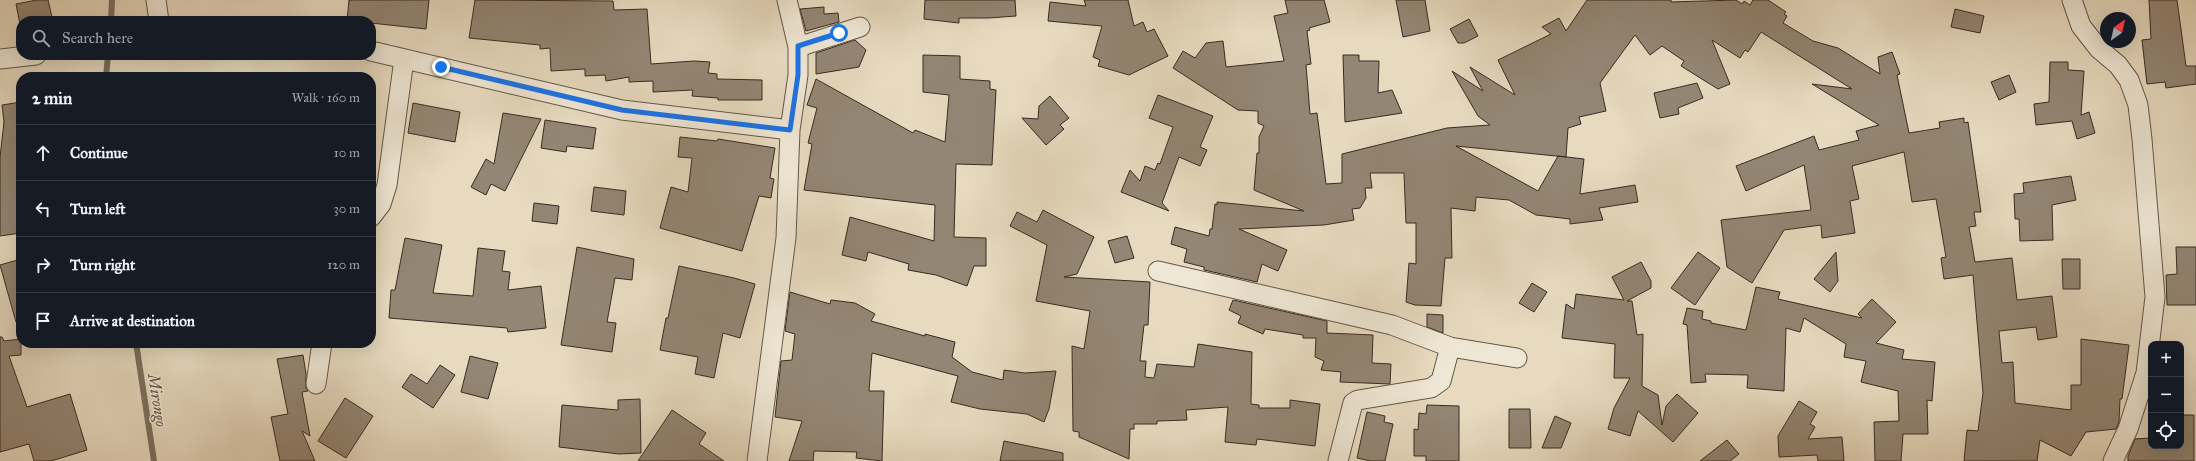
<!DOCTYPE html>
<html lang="en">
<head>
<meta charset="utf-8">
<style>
	:root { --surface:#171b24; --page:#242831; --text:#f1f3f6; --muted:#9ea1a6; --line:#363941 }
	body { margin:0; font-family:"IM FELL Great Primer",serif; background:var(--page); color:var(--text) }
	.controls { position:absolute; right:12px; bottom:12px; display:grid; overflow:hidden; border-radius:8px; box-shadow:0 4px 16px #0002 }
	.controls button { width:36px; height:36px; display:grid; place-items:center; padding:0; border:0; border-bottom:1px solid var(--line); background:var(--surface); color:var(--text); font:20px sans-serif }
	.compass { position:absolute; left:2100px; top:12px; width:36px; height:36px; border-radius:50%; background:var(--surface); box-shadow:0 4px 16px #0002; rotate:34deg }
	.stop { position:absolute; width:12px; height:12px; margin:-9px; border:3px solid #1a73e8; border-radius:50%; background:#fff }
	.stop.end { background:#1a73e8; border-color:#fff; box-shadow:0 1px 4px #0008 }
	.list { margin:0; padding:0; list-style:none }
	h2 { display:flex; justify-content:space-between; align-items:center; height:52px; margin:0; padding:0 16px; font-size:17px }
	h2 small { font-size:13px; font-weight:400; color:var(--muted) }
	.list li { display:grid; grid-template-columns:26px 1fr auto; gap:12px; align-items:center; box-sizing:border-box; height:56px; padding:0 16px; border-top:1px solid var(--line) }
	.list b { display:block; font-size:15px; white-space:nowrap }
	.list em { font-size:13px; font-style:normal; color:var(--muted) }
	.icon { flex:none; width:22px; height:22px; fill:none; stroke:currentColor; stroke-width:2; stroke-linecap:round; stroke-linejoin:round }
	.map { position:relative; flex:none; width:2196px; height:461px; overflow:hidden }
	.search { position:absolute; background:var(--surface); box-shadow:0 4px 16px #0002; left:16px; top:16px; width:360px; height:44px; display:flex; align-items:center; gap:10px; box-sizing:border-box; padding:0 14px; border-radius:16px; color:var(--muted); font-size:15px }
	.panel { position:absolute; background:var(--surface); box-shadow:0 4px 16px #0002; left:16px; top:72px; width:360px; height:276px; border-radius:16px }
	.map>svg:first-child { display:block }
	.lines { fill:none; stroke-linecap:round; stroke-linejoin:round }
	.stream { stroke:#7d7161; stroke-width:6 }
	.building { fill:#938674; stroke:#372c23 }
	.minor-casing { stroke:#63584a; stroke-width:21 }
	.minor { stroke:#efe7d5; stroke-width:19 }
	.route { stroke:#1a73e8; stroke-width:5 }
	.labels { text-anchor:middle; stroke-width:3; stroke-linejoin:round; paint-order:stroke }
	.water-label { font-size:16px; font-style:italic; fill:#5a4e42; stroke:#efe7d5 }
</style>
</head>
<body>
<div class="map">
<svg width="2196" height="461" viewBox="0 0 2196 461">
	<rect width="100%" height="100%" fill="#e7dabf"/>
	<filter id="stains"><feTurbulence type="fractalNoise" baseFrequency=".005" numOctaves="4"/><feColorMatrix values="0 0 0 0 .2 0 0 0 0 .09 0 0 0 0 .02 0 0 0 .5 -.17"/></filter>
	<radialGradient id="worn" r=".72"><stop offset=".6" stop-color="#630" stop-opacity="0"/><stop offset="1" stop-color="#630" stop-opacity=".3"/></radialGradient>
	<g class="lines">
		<path class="stream" d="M111,21L112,0
			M106,77L108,55
			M136,343L154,461"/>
	</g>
	<path class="building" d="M37,0H48L52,17L21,21L20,24L16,4Z
		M349,0H429L426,29L371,23V21H347Z
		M475,0L613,1L614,10L647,9L651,64L694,61L710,62L708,73L717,74V79L762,80V100H718V98L692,96L693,90L653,92V81L629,82V77L606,81L605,75L585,76V69L551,71L550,48L540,49V45L469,38Z
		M925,0H1015L1016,16L989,18H959V23L924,19Z
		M1084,0H1128L1134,26L1143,22L1147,32L1154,29L1168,56L1129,75L1098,66L1100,60L1093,57L1102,26L1048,21L1050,2L1086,6Z
		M1285,0H1324L1330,22L1309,28L1310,30L1307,31L1311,64L1306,65L1310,114L1317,113L1326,184L1342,183V154L1447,128L1490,125L1478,116L1452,71L1483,91L1470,67L1515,95L1498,60L1551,34L1542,27L1559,18L1566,31L1587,0H1671V2L1736,0L1742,4L1744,1L1750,5L1753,0H1768L1786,12L1784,14L1787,16L1783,23L1813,41L1838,48L1880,74L1878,57L1892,52L1900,74L1897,75L1909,133L1940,128L1939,122L1964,118V123L1968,122L1981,212H1974L1976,226L1969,227L1975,262L2012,258L2017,300L2052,296L2057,337L2038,340L2036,327L1999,331L2002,363L2013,362L2015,403L2071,410V385H2081V339L2129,345L2122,399H2120L2119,422L2116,429L2086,432L2071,456L2040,440L2037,461H1964L1967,430L1978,431L1983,393L1973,275L1944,279L1941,258L1946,257L1936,199L1912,202L1904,152L1852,166L1859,199L1850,201L1855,233L1822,238L1821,225L1784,230L1752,283L1727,267L1721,220L1811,210L1804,165L1746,191L1736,166L1814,136L1819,150L1859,140L1856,131L1879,125L1812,84L1852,89L1761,32L1748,52L1745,50L1740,58L1712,40L1730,84L1718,89L1681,66L1684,61L1662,46L1650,55L1635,35L1600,83L1606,111L1579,117L1581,124L1568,128L1566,157L1456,146L1538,191L1558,156L1584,159L1580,194L1635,185L1638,202L1599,208L1603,220L1570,224V219L1536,215L1509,200L1476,197L1475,211L1451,208L1452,258H1445L1441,306L1415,305L1406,302L1409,263L1416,264V223H1406L1404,173H1370L1372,188H1365L1366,198L1360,208L1352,209L1354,220L1324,225L1239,229L1287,250L1278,271L1262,264L1257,282L1204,270V267L1184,262L1187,249L1171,244L1175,227L1209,236L1210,229H1212L1215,204L1217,205V202L1304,211L1254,190L1257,153H1259V137L1264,126L1258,123V111L1238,110L1173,68L1183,51L1195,58L1206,43L1223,41L1226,67L1284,61L1274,16L1288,13Z
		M1396,0H1425L1430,31L1403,37Z
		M2149,0H2177L2186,66H2196V84L2166,88L2165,82L2147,84L2142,40L2151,39Z
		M824,7V14L838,13L839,22L806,31L800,9Z
		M1955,9L1984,16L1980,33L1951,27Z
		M1469,19L1478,36L1464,43H1458L1450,29Z
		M855,40L866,50L859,67L816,74V53Z
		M923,55L960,56V79L990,81V89L996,90L992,165L956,164L954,237L986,238V266H974L967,286L936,275L908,270L909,264L868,252L866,261L842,255L850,217L934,241L935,205L804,190L812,144L808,143L817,108L807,105L816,79L913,133L915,130L945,142L949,95L923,92Z
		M1343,55H1359V61H1379L1378,93L1392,90L1402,113L1345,122Z
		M2050,62H2068V70L2084,71L2081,115L2089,112L2095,133L2077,139L2072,121L2036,125L2034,104L2049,102Z
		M2009,75L2016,92L1999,100L1991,82Z
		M1697,83L1703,98L1678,108L1679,114L1660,118L1654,93Z
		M1158,95L1213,116L1200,147L1207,150L1200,166L1179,157L1162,203L1169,211L1121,192L1130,170L1140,181L1145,166L1155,170L1158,163L1160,164L1173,127L1149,118Z
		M1050,96L1069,118L1060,125L1064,129L1046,145L1022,118L1038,119L1039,106Z
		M21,102V233L0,236V157L4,122L2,105Z
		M413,103L460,112L455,142L408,133Z
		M503,113L541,119L505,191L491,184L486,195L471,187L486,159L494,164Z
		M545,120L596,128L593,149L567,146L566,152L541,148Z
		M680,137L717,141L718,139L775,148L770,178L774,179L771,198L759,196L742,251L660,228L671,187L688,192L692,158L678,157Z
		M2071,176L2076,200L2052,205L2053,240L2020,241L2019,219H2015L2014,194L2024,193L2023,183Z
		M594,187L626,191L624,215L591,211Z
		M534,203L559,206L557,224L532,221Z
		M1043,210L1094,237L1077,274L1064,277L1150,282L1148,325H1144L1140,361H1146L1145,377L1154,378L1157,364L1194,367L1198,344L1252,352L1251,404L1259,405V408H1290V400L1320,404L1315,446L1257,439L1256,445L1225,442L1228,407L1186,410L1187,420L1157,421V424H1134V429H1130L1129,459L1079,437V432L1073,431L1072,346L1084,349L1090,311L1036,301L1047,245L1010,226L1017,212L1037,222Z
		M1127,236L1134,258L1115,263L1108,241Z
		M405,238L442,245L433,293L473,296L478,248L505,251L502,271L510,272L508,290L541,286L546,328L508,332L507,328L389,318L391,290H395Z
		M577,247L634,259L632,280L615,278L607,322L616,323L612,352L561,345Z
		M2176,247H2196V305H2167L2166,275L2177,274Z
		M1698,252L1720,268L1695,305L1671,288Z
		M1836,252L1838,281L1830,292L1814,279Z
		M21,259V321L16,322L0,265Z
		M2062,259H2080V289H2063Z
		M1641,262L1651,281V288L1627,301H1632L1637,335L1643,334L1642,386L1658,395L1662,425L1666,406L1677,394L1698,413L1673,442L1638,411L1630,436L1608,429L1614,408L1630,378H1614L1615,344L1562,338L1566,304L1574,309L1576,294L1624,300L1612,277Z
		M679,266L734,278L755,284L740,338L723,333L714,378L695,374L698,357L660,350L666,318H668Z
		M1532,283L1547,292L1534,312L1519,303Z
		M1756,287L1780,292L1778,299L1862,318L1858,314L1872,299L1896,322L1876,343L1904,350L1902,359L1935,362L1932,401L1927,400L1928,434H1903L1901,461H1875L1874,422L1899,421L1898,391L1861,382L1866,361L1844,357L1846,344L1804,318L1800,332L1786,328L1784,391L1747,388L1748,375L1705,374L1706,382L1691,383L1687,325L1683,324L1687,308L1703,311L1702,319L1711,321V323L1746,330Z
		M790,292L830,304L831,300L855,303L875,314L871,321L925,336V334L955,342L952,357L972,372L1003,380L1004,370L1025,373L1056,371L1049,409L1044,422L1027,414L980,409L951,402L958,376L872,353L869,391H884L882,461L856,458L857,452L814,451L813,461H789L802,421L775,417L781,361L792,360L795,334L785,331Z
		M1233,300L1327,321V333L1373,335L1372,363L1391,364L1390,384L1340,382L1341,372L1321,370L1324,361L1315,357L1316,338H1303V335L1265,329L1263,334L1238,323L1241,316L1229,310Z
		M1427,314L1443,315V333L1427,327Z
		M0,337H2L4,341L21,339V355L9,356L27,407L70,394L87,450L51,461H34L29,444L0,452Z
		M303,355L306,374V388L308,391L302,392L310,436L302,431L315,461H280L271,417L288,414L277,359Z
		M470,356L498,363L488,399L461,392Z
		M440,365L455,375L433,408L402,387L411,374L427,384Z
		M345,398L373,416L346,458L318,441Z
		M640,399L641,453L619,454L559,447L562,405L618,410V400Z
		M1799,401L1817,412L1810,424L1815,427L1808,439L1842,437L1844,461H1818L1817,455L1779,457L1778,436Z
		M1427,405L1459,406V461H1426V456H1414V429L1418,430L1419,413L1426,414Z
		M1509,409H1530L1531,448H1509Z
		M672,410L706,433L699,444L724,461H638Z
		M1367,412L1385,416L1384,422L1393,424L1385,461H1370L1357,458Z
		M2150,415L2151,446H2181V415H2194V461H2128V456L2135,439L2150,438Z
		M1555,416L1571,423L1561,448H1542Z
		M1727,440L1739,454L1730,461H1700Z
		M1004,441L1063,453V461H1000Z"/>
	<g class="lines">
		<defs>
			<path id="minor" d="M156,0L159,21
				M2072,0L2081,26L2099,49L2118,65L2129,80L2138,105L2142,139L2155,297L2146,373L2128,429L2113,461
				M798,47L860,27
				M371,51L622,110L790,130
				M0,59L36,55
				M371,217L381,204L387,185L404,59
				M1158,271L1392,325L1450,347L1517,358
				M316,384L322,343
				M757,461L786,238L790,130L798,75V47L787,0
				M1338,461L1353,403L1358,400L1431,388L1441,381L1450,347"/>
		</defs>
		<use href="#minor" class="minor-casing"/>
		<use href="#minor" class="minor"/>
	</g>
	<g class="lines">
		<path class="route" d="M441,67L622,110L790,130L798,75V46L839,33"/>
	</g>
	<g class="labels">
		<g class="water-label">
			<text transform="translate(158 400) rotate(81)" y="6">Mirongo</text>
		</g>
	</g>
	<rect width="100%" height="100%" filter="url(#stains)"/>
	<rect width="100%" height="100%" fill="url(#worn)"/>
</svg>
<div class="controls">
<button>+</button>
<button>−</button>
<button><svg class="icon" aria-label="locate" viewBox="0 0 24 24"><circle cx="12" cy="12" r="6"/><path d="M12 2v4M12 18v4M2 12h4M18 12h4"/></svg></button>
</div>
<svg class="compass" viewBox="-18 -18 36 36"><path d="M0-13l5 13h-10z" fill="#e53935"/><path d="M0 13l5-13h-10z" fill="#9ea1a6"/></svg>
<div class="stop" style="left:839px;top:33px"></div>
<div class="stop end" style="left:441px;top:67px"></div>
<div class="search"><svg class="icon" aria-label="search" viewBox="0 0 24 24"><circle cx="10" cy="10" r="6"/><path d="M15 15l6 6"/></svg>Search here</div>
<section class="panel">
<h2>2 min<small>Walk · 160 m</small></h2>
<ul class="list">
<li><svg class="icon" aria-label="ahead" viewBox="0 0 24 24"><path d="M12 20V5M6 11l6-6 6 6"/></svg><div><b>Continue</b></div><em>10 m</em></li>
<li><svg class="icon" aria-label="left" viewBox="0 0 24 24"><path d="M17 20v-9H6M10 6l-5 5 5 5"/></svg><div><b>Turn left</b></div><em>30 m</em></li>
<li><svg class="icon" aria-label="right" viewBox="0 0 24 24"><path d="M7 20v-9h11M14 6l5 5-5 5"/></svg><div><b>Turn right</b></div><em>120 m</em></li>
<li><svg class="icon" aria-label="arrive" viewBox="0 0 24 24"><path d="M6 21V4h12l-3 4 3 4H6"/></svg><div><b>Arrive at destination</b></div></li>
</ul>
</section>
</div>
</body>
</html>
